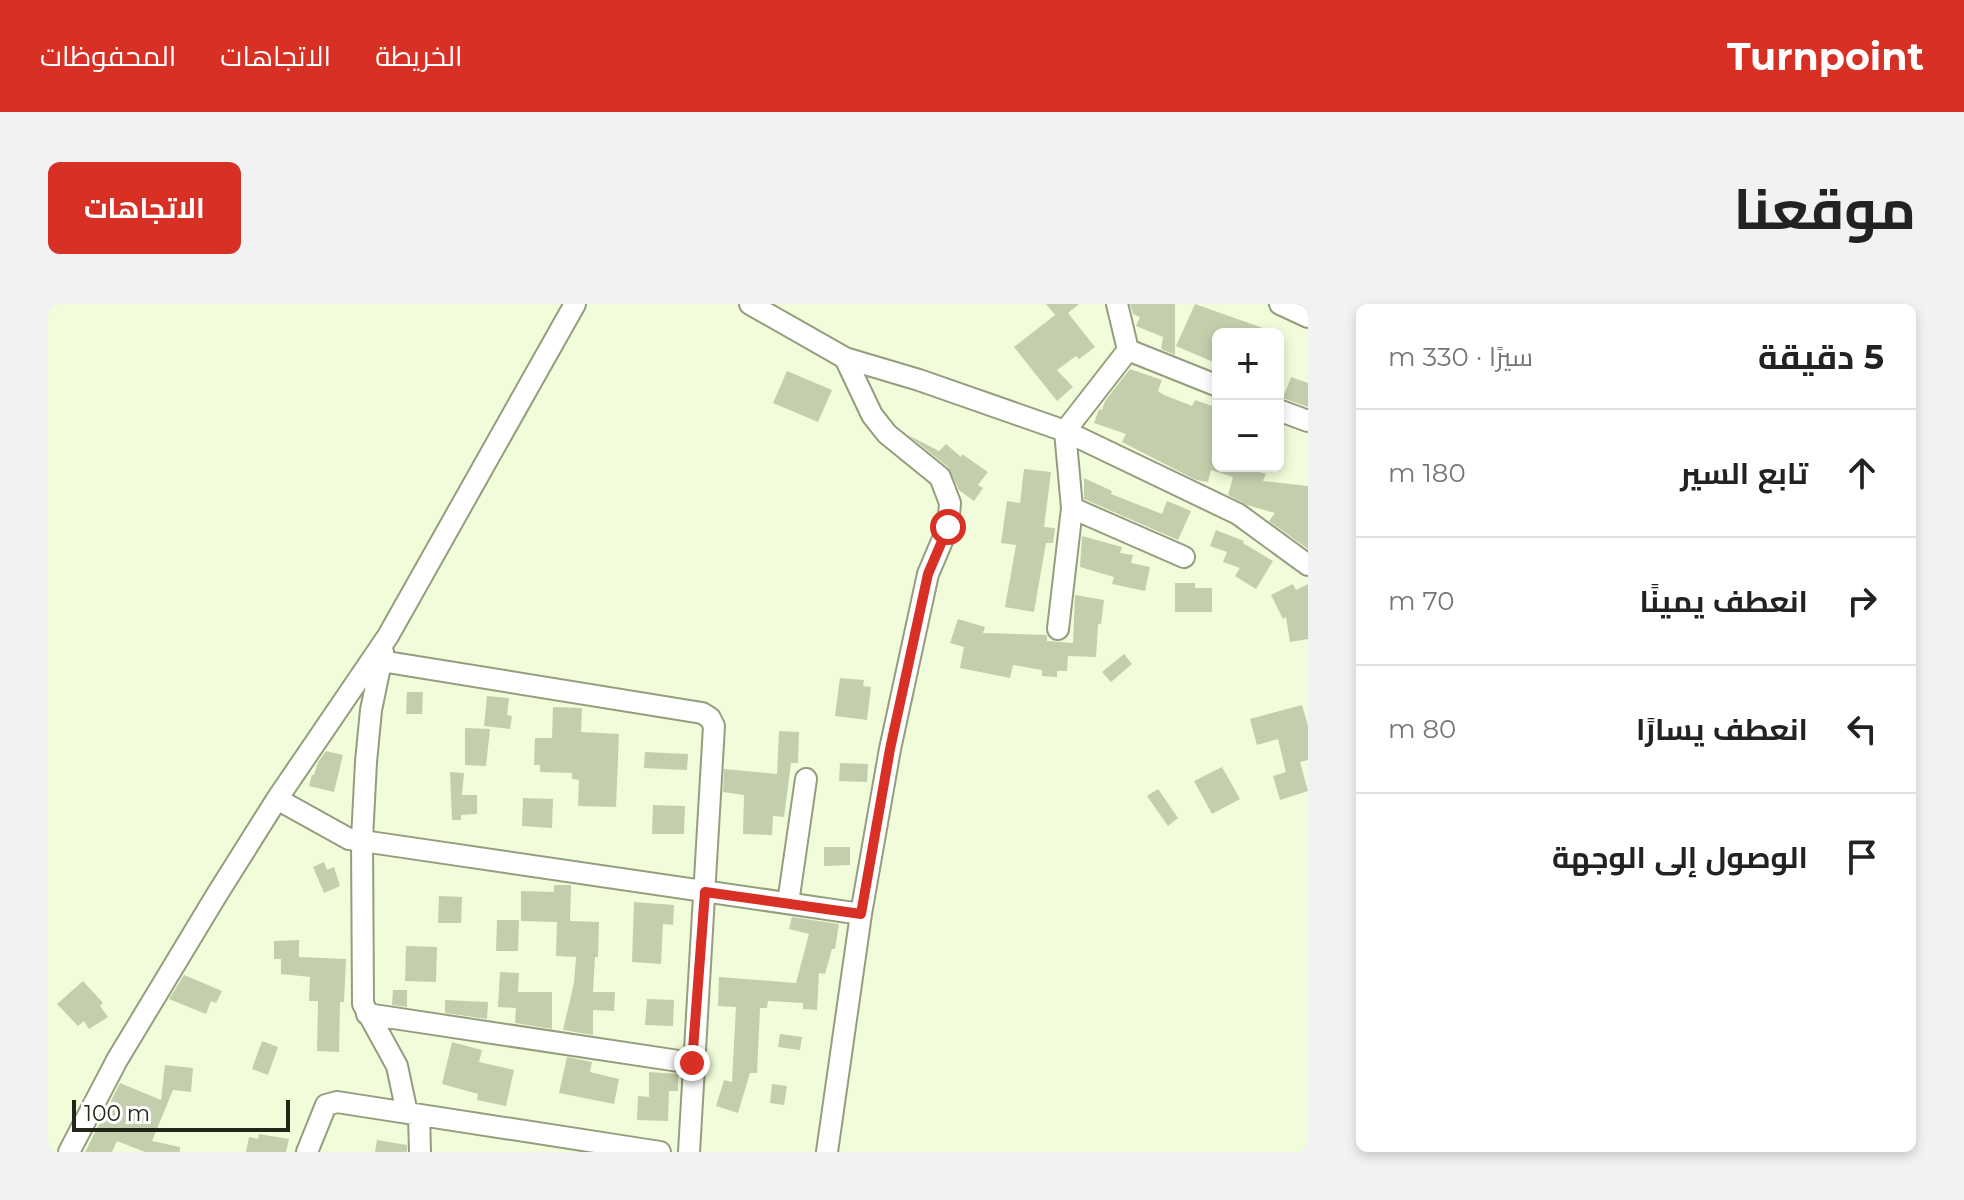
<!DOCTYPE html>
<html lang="ar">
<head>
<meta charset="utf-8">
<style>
	:root { --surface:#fff; --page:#f2f2f2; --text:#222; --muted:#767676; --line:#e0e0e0; --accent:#d93025 }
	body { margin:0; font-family:Montserrat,Cairo,sans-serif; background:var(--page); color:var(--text); direction:rtl }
	.controls { position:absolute; right:24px; top:24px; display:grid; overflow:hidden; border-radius:12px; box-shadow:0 4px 12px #0003 }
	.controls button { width:72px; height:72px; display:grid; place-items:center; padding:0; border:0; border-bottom:2px solid var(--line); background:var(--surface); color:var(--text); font:40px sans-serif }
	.scale { position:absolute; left:24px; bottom:20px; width:218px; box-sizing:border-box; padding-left:8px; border:4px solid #222619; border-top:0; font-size:22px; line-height:28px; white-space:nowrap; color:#222619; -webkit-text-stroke:6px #fff; paint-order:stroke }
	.stop { position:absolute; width:24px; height:24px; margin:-18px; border:6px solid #d93025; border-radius:50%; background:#fff }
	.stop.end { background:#d93025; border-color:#fff; box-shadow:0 2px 8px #0008 }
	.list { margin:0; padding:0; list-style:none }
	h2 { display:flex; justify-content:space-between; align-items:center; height:104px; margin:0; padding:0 32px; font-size:34px }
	h2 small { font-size:26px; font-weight:400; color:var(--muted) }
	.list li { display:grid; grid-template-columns:52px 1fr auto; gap:24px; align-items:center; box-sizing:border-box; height:128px; padding:0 32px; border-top:2px solid var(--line) }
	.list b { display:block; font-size:30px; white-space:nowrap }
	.list em { font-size:26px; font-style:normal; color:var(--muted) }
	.icon { flex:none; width:44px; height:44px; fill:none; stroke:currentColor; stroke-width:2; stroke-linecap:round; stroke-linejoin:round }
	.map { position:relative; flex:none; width:1260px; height:848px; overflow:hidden; direction:ltr; border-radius:12px }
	header { display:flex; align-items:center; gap:48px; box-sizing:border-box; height:112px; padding:0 40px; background:var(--accent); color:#fff }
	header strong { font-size:38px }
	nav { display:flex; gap:44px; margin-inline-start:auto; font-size:28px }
	.intro { display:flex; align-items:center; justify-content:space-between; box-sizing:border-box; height:192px; padding:0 48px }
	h1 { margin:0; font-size:56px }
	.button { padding:20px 36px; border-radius:12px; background:var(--accent); color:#fff; font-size:28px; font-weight:700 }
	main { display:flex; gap:48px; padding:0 48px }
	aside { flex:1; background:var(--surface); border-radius:12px; box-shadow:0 4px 12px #0003 }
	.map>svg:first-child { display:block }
	.building { fill:#c3ceac }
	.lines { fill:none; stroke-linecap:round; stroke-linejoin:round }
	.minor-casing { stroke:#949e7e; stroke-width:24 }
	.minor { stroke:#fff; stroke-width:20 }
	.route { stroke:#d93025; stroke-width:10 }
</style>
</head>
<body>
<header>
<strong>Turnpoint</strong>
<nav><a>الخريطة</a><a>الاتجاهات</a><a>المحفوظات</a></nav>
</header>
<div class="intro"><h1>موقعنا</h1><a class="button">الاتجاهات</a></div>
<main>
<aside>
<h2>5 دقيقة<small>سيرًا · 330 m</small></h2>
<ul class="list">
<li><svg class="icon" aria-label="ahead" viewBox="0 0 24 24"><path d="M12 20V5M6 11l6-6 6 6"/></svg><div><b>تابع السير</b></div><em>180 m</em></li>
<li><svg class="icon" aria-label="right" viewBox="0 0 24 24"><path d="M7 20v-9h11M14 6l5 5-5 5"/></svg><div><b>انعطف يمينًا</b></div><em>70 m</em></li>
<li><svg class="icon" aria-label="left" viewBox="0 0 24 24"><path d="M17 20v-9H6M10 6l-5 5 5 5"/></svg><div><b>انعطف يسارًا</b></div><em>80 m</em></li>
<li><svg class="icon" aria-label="arrive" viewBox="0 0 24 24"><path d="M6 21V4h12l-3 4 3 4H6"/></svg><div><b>الوصول إلى الوجهة</b></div></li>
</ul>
</aside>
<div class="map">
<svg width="1260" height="848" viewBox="0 0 1260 848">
	<rect width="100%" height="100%" fill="#f1fcda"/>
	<path class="building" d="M998,0H1031L1020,9L1047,43L1031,55L1028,52L1009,66L1025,83L1009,97L966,43L1007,11Z
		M1082,0H1127V51L1113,45L1115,33L1088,22L1092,13L1085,10Z
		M1147,0L1229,29V30H1170V60L1128,42Z
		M1082,65L1114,76L1110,87L1116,91L1144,102L1147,96L1170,104V162H1193L1218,170L1215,177L1260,182V245L1221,217L1227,209L1199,201L1180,191L1185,173L1163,166L1160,178L1148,176L1074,138L1078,130L1046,119L1051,105L1054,106L1057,97Z
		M739,67L784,86L770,118L725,99Z
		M1243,73L1260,79V103L1235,94Z
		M860,131L891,147L898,140L913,153L914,150L940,168L930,181L935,184L926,197L911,186L900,163Z
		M976,165L1003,168L996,223L1007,224L1005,239H998L986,308L957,303L968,241L953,239L959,197L972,199Z
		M1036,174L1064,187L1063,190L1114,210L1119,197L1143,207L1130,236L1036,195Z
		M1168,226L1196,237L1195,239L1225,257L1208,285L1187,272L1192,264L1175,258L1179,248L1162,242Z
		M1034,232L1074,243L1072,249L1085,251L1083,259L1102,263L1097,287L1064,280L1066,273L1032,263Z
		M1127,279H1147V284H1164V308H1127Z
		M1245,280L1248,286L1260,280V335L1242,338L1238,313L1235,315L1223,291Z
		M1027,291L1056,296L1053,320H1050L1048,353L1020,352L1019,367H1009V373L994,372V366L965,361L962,374L912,364L916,343L902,339L910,315L937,323L935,329L999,331V337L1025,339Z
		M1076,350L1084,360L1063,378L1054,368Z
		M792,374L816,376L815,382L823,383L819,416L787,412Z
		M359,388H375L374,410H358Z
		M439,392L461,394L459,411L464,412L462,425L436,422Z
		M1254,401L1260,422V456L1252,458L1260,487L1232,496L1225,472L1238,468L1230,435L1209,441L1202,415Z
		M505,403L534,404L533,428L571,430L568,503L530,502L531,476L524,475V469L492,468V461H486L487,434H504Z
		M417,424L442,425L438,462L417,461Z
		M731,427L751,428L750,459H743L736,513L725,512L724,531L695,530L696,491L675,488L676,465L729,470Z
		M278,447L295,451L286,488L261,482L264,471H266L270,458Z
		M597,448L640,450L639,466L596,464Z
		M792,459L820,460L819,478L791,477Z
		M1174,463L1192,495L1164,510L1146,477Z
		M402,468L416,469L414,491H429V510L413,511V516H404Z
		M1110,485L1130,514L1120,522L1099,492Z
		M475,494L505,495L504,524L474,522Z
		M605,501L637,502L636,530H604Z
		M776,543H802V561L776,562Z
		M276,558L279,566L286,563L292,582L276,589L265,563Z
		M506,581H523L522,617L551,618L550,653H547L545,688H567L566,707L545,706V731L515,726L526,679L528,653L508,652L509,618L473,617V587L506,588Z
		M391,592L414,593L413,619H390Z
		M586,598L626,601L625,621L615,620L613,660L584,658Z
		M744,613L791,620L787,645H784L777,670L771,669L769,706L755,705V699L720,697L719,704H712L709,769H702L690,809L668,802L676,776L684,778L688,703L670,702L671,673L748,679L761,630L741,625Z
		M449,616H471L470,647H448Z
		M251,636V653L298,655L296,698H292L291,748L269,747L270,697H261L262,673L233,670V655H226V637Z
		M358,642L389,643L388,678L357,677Z
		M452,668L471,669L470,688H504V725L467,719L468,704L450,703Z
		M136,671L174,687L168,699L163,697L158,710L121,695Z
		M35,677L55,699L52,702L60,713L41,725L36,717L30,722L9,700Z
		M345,686H359V703L344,701Z
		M599,695L626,696L625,722L597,721Z
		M397,696L440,698L439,715L397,709Z
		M732,730L754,733L752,746L730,743Z
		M214,737L230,743L220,771L204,765Z
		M404,738L434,746L431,758L466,766L458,802L429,796L430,790L394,780Z
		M519,753L544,758L542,768L571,775L566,800L511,789Z
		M117,761L145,764L143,788L125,786L104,837L132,843V848H97L69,837L64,848H37L72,779L113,796Z
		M601,768L630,770V787H621L620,817L589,816L590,792L601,793Z
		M724,780L739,782L736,801L722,799Z
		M211,830L241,835L238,848H198L201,833L210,835Z
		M329,836L359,841V848H327Z"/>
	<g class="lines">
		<defs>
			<path id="minor" d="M702,0L797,54L871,76L1017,127L1190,210L1260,261
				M1232,0L1260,13
				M1080,46L1170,82
				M1230,106L1260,117
				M1024,204L1136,253
				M1010,325L1024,204L1017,127L1080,46L1069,0
				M335,348L323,406L318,458L314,535L315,700L349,762L359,809
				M333,357L654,409L662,414L666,422L641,848
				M229,495L301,535L813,610
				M740,599L758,475
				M319,710L644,759
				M371,811L372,848
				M21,848L69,756L168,592L229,495L340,332L527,0
				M259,848L278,801L289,798L612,848
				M779,848L813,610L842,445L880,270L900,223L902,199L892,173L839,130L824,111L797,54"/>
		</defs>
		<use href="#minor" class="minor-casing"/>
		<use href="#minor" class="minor"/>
	</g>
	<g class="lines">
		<path class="route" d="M644,759L657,588L813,610L842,445L880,270L900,223"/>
	</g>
</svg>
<div class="controls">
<button>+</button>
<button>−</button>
</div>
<div class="scale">100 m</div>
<div class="stop" style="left:900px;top:223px"></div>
<div class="stop end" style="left:644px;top:759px"></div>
</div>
</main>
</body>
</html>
